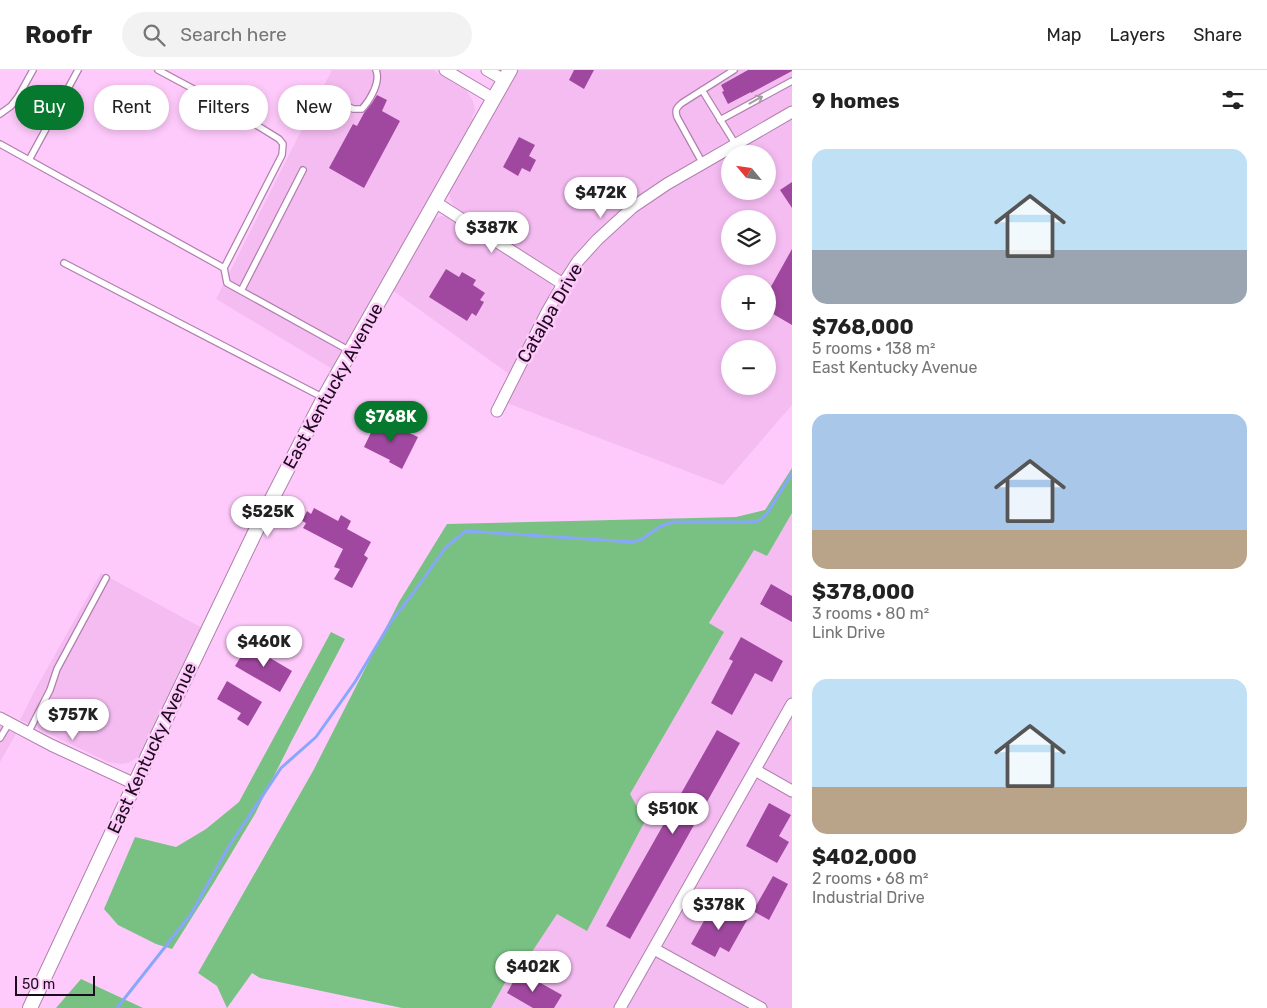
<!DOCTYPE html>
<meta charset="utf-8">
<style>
:root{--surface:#fff;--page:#f2f2f2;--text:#222;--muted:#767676;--line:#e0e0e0;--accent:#06792e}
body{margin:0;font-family:Rubik,sans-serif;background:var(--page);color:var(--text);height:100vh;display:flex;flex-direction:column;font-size:19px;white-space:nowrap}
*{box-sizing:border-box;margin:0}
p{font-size:16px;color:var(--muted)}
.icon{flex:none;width:28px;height:28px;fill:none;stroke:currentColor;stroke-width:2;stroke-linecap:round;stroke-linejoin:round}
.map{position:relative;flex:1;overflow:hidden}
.panel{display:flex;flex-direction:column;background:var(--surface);width:475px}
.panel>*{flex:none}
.hud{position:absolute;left:15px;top:15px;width:475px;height:45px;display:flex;gap:10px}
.needle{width:32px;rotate:299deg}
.buttons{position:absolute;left:721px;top:75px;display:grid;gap:10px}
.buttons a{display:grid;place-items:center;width:55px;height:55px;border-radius:50%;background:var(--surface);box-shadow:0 2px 8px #0003;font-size:25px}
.scale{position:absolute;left:15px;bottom:12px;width:80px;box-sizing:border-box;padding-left:5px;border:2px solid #1c0b1c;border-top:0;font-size:14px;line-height:18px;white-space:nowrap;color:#1c0b1c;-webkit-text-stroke:4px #fecafb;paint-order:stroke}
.price{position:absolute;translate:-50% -42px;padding:0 11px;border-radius:18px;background:#fff;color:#222;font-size:16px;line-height:32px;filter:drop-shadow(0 1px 2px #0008)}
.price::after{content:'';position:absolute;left:50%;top:30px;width:15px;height:11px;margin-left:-8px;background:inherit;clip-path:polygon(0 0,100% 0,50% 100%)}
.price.selected{background:var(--accent);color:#fff}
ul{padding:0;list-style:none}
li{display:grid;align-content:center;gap:10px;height:265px;padding:0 20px}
li span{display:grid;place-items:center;height:155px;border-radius:15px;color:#555}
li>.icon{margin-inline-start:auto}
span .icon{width:90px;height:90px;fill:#fffc;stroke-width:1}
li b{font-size:21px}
h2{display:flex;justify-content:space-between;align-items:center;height:60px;padding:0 20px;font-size:21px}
.pill{padding:0 18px;border-radius:22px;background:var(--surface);box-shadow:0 2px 8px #0003;font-size:18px;line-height:45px}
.pill.selected{background:var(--accent);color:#fff}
header{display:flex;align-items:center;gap:30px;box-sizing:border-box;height:70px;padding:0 25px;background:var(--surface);border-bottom:1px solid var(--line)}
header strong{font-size:24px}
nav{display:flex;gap:28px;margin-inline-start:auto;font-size:18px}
.search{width:350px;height:45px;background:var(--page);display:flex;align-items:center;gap:12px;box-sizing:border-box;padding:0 18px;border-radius:28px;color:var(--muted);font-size:19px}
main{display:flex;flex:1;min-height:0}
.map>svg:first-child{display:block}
.built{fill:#f5bcf2;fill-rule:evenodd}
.green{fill:#79c183}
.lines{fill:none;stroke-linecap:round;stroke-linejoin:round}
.stream{stroke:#88a7fb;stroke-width:3}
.building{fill:#a0489f}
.service-casing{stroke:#b080ae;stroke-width:8}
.minor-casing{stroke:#b080ae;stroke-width:13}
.tertiary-casing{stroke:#b080ae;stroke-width:16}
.service{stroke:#fff;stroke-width:5.5}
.minor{stroke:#fff;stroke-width:11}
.tertiary{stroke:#fff;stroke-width:14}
.oneway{stroke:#a49da4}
.labels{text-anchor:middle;stroke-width:5;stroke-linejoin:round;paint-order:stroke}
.street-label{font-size:18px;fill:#1c0b1c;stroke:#fecafb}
</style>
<header>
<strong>Roofr</strong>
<div class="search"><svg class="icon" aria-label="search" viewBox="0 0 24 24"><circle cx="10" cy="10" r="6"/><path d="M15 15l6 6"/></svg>Search here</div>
<nav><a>Map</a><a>Layers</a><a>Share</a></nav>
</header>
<main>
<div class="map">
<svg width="792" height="938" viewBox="0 0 792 938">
<rect width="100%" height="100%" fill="#fecafb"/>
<path class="built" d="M332 0H433L467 21 473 31 475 40 472 48 474 50 334 300 216 229Z
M518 0H792V335L723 415 507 333 558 233 571 212 454 136 451 131 449 123V119ZM730 84H768V121H730ZM730 149H768V186H730ZM730 214H768V251H730ZM730 279H768V316H730Z
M441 146 449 147 550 212 552 218 551 223 509 304 392 220 432 150Z
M792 443V938H491L521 884 528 888 557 844 587 860 629 724 723 562 709 554 754 479 767 486Z
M101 503 204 559 145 682 142 681 137 688 128 693 121 694 108 692 20 650 35 620Z
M0 656 16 664 0 692Z"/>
<path class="green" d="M792 398V443L767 486 754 480 709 553 724 562 630 724 645 751 587 861 557 844 528 888 521 884 491 938H402L260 908 252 903 227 938 217 916 198 903 313 701 399 532 447 454 736 447 765 440Z
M331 562 345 569 291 672 255 744 213 814 172 879 156 874 118 855 104 839 135 767 176 777 206 759 239 732Z
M81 909 143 938H56Z"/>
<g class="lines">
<path class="stream" d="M117 938 191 844 229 776 281 698 316 667 355 612 392 550 411 526 446 477 466 461 632 472 642 469 661 456 673 452H754L760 450 768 442 792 403"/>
</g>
<path class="building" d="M574 0H594L584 19 569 10Z
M748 0H792V1L751 23V22L728 34 722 22 724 21 721 15Z
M377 25 387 30 382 41 400 51 364 118 329 98 353 54 357 56 364 43 372 33Z
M519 67 535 75 529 86 536 90 530 102 522 98 518 106 503 97Z
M792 112V138L780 120Z
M792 179V255L768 241V222Z
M446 199 459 207 462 202 476 210 473 215 485 223 480 230 484 232 476 246 472 243 467 251 429 227Z
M378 348 418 367 402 399 389 392 390 390 364 377Z
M314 438 338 451 341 445 351 451 347 459 371 472 364 485 368 488 352 518 334 509 340 499 334 497 343 479 303 458 306 453 302 451 307 441 311 444Z
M771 514 792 526V552L760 534Z
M741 567 783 591 772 612 755 603 732 645 711 633 733 591 729 589Z
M248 575 292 601 280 622 235 596Z
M227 611 262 632 248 656 237 649 241 643 217 629Z
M717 660 740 673 630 869 606 856Z
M769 733 791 745 779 766 789 772 777 793 746 776Z
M773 806 788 814 769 850 753 841Z
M714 833 747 850 729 882 720 877 715 887 691 874Z
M519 901 562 925 554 938H533L507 923Z"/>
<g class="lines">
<g class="service-casing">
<path id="service" d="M158 0 229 38 279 69 283 74 282 85 224 198
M702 20 736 75
M338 31 353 39H362C370 30 381 12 376 0
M0 44 11 36 18 27 33 0
M720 50 792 11
M0 74 224 198 227 213 350 281
M29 90 78 0
M703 94 677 47C675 40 676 38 682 33L734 0
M64 193 324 328
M241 221 303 100
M28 663 50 620 57 599 106 508
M0 668 9 653"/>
</g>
<g class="minor-casing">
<path id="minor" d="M445 0 494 29
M487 0 504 10
M435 132 563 214
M497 341 547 242 563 214 578 191 597 170 633 137 667 114 792 42
M0 648 51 675 135 714
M755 700 792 721
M654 879 761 938
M620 938 792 634"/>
</g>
<g class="tertiary-casing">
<path id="tertiary" d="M30 938 155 671 260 452 324 328 510 0"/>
</g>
<use href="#service" class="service"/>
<use href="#minor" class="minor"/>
<use href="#tertiary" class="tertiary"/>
</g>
<defs><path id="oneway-shaft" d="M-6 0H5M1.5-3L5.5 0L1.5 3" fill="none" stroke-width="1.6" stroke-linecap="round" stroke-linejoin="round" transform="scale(1.25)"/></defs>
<use class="oneway" href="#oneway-shaft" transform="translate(756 30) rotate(-29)"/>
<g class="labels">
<g class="street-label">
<text transform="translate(550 243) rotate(-60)" y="6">Catalpa Drive</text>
<text transform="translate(333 316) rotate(-61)" y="6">East Kentucky Avenue</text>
<text transform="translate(152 678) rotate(-65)" y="6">East Kentucky Avenue</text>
</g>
</g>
</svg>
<div class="buttons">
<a><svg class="needle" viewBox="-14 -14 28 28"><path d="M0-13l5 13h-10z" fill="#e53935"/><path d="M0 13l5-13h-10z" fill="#767676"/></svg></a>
<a><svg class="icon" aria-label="layers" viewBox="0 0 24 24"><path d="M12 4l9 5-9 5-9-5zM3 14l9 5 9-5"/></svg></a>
<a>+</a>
<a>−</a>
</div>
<div class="scale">50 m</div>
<b class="price" style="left:601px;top:149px">$472K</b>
<b class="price" style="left:492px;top:184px">$387K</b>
<b class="price selected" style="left:391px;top:373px">$768K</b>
<b class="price" style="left:268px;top:468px">$525K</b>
<b class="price" style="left:264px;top:598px">$460K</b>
<b class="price" style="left:73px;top:671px">$757K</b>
<b class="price" style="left:673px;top:765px">$510K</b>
<b class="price" style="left:719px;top:861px">$378K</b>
<b class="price" style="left:533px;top:923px">$402K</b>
<div class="hud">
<a class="pill selected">Buy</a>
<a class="pill">Rent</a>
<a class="pill">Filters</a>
<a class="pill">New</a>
</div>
</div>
<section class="panel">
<h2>9 homes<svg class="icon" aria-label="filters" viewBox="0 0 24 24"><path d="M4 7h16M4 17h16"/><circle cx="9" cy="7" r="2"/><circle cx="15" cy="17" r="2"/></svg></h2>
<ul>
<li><span style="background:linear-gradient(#bfe0f5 65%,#9aa5b1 0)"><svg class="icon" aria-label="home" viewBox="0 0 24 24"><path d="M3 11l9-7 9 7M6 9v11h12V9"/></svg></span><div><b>$768,000</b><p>5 rooms · 138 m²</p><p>East Kentucky Avenue</p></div></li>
<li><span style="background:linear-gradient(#a9c7e8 75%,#b9a48a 0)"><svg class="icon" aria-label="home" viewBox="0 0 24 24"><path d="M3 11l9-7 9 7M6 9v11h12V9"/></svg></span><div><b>$378,000</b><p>3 rooms · 80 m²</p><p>Link Drive</p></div></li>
<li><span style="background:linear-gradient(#bfe0f5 70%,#b9a48a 0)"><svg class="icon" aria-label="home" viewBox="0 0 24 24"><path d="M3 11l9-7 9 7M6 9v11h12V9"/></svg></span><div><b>$402,000</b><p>2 rooms · 68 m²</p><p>Industrial Drive</p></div></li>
</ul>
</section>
</main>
